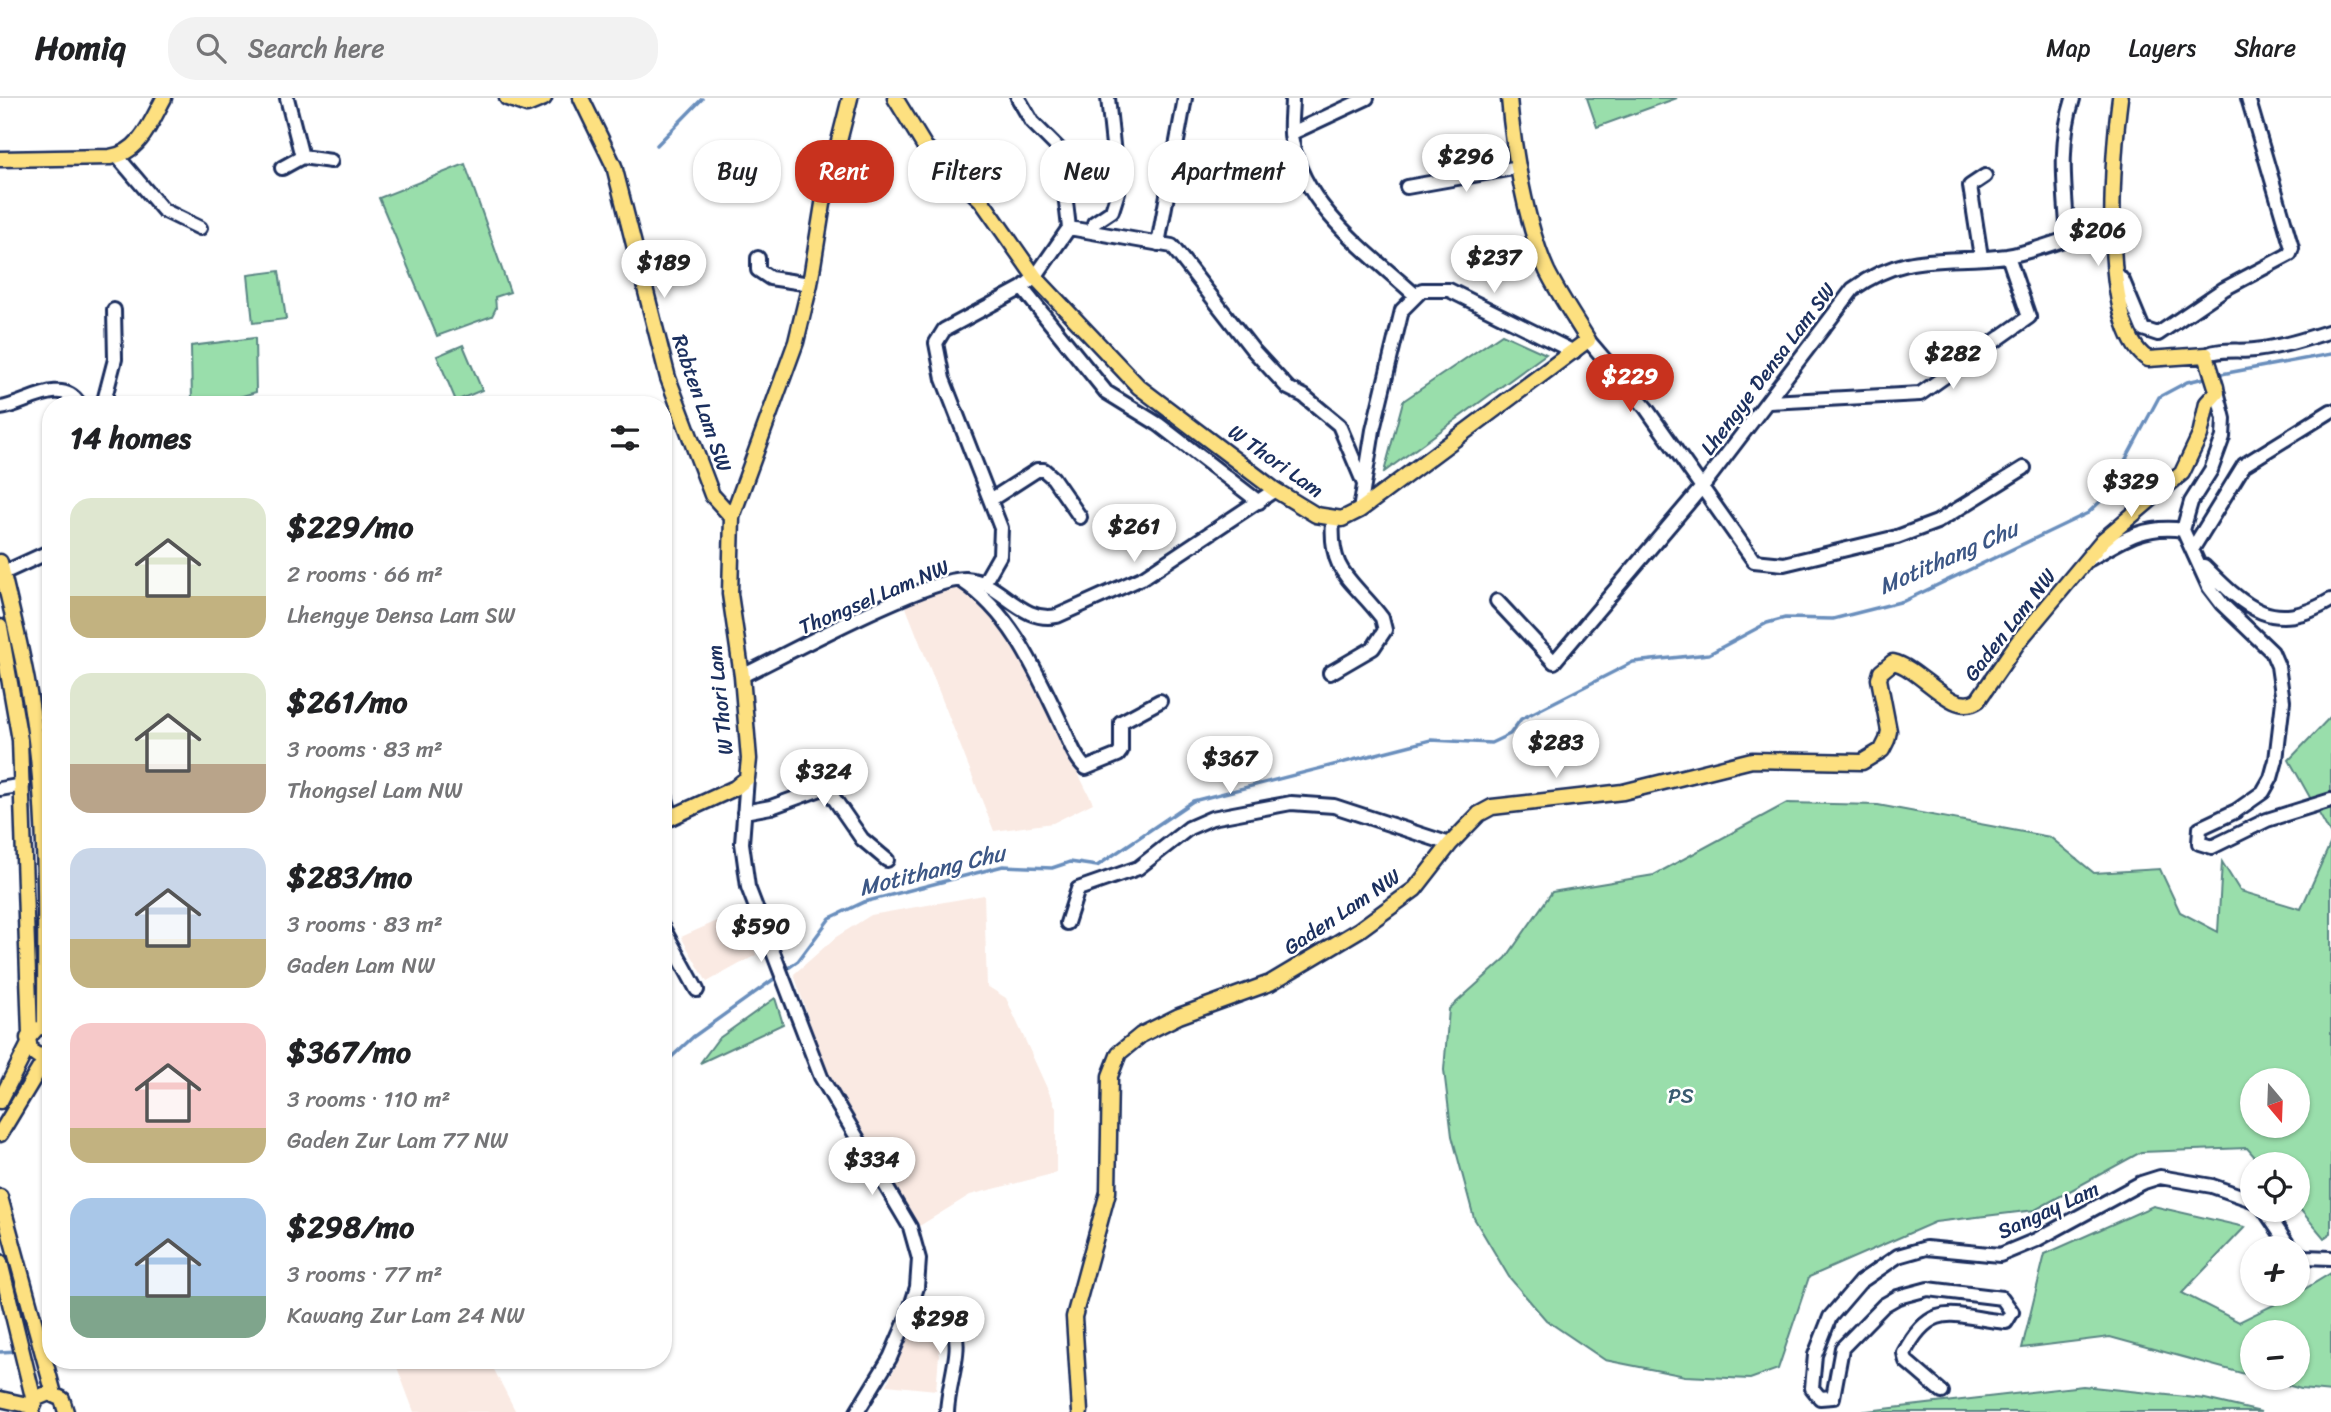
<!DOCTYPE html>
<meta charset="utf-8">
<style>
:root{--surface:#fff;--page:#f2f2f2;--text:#202124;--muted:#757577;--line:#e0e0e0;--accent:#c8321e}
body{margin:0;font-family:Sriracha,sans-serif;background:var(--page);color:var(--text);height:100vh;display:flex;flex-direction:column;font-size:26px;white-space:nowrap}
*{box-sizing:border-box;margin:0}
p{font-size:23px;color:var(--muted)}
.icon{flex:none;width:38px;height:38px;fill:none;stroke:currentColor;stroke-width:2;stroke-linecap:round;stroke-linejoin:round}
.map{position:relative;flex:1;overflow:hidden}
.side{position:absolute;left:42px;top:298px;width:630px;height:973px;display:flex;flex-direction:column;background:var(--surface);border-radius:28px;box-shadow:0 2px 5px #0004}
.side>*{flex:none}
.top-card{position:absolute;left:693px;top:42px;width:665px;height:63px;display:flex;gap:14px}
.needle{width:46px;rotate:161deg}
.controls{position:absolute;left:2240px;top:970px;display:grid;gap:14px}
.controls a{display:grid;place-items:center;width:70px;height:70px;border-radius:50%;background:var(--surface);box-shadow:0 2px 5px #0004;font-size:35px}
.price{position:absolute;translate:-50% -60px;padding:0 16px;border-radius:24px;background:#fff;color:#222;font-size:23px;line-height:46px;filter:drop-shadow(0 2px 4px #0008)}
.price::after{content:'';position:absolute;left:50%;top:42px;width:21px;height:16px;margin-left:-10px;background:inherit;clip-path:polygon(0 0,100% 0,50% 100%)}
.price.on{background:var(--accent);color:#fff}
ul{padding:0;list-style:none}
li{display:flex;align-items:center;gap:21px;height:175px;padding:0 28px}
li span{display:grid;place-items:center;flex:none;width:196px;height:140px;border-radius:21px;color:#555}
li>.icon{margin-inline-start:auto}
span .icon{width:84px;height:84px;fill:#fffc;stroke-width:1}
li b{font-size:30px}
h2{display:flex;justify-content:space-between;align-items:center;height:84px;padding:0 28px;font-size:30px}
.tag{padding:0 24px;border-radius:28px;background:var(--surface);box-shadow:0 2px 5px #0004;font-size:24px;line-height:63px}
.tag.on{background:var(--accent);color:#fff}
header{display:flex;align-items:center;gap:42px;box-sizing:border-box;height:98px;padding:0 35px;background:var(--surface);border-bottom:2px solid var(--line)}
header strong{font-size:33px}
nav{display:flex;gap:38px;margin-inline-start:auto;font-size:24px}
.search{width:490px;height:63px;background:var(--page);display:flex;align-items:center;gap:18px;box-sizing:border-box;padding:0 24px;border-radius:28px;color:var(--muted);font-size:26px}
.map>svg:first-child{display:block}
.built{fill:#faeae3}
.green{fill:#99deab;stroke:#5a8684;stroke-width:2;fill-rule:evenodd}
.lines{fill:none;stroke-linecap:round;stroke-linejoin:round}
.stream{stroke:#6b8fbd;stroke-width:3.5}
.minor-casing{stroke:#1b2f5e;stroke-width:18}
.major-casing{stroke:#1b2f5e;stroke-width:19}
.minor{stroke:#fff;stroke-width:12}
.major{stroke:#fde080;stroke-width:14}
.labels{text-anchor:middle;stroke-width:5;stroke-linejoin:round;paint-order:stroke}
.street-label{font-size:21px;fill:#1b2f5e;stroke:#fff}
.park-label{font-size:21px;fill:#3a5b71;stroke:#fff}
.water-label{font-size:23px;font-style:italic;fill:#3c5786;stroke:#fff}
</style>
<header>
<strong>Homiq</strong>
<div class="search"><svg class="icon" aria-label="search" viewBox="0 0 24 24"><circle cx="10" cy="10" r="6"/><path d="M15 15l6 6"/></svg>Search here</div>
<nav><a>Map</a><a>Layers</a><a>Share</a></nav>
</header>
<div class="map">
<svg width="2331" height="1314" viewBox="0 0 2331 1314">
<rect width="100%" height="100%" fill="#fff"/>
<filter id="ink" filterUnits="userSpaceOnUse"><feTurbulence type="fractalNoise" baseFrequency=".0143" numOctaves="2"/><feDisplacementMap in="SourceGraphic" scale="14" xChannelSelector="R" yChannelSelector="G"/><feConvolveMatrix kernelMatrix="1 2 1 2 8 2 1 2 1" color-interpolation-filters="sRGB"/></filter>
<g filter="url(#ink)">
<path class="built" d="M950 489 962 492 988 510 1008 536 1093 705 1053 725 994 733 905 507Z
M984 797 987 888 1006 900 1056 1010V1075L970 1097 916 1130 830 987 794 876 836 839 871 817Z
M740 813 756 857 707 884 681 839Z
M915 1223 927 1230 940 1246 936 1292 887 1287Z
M399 1262H489L516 1314H414L397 1269Z"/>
<path class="green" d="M1587 0H1677L1597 29Z
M465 66 510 194 495 199 496 210 492 218 437 238 379 100Z
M279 173 286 221 253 225 248 177Z
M1502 236 1546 256 1384 374 1403 303Z
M255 240 256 294 215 306H192L191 248Z
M463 247 482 292 456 303 437 258Z
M2331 618V737L2289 662Z
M1787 705 1878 707 2050 739 2094 775 2160 771 2180 814 2218 834 2222 764 2240 793 2301 811 2331 744V1135L2324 1140 2298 1109V1066H2261L2247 1050 2141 1054 2035 1112 1935 1124 1809 1179 1778 1271 1750 1281 1685 1278 1605 1262 1546 1222 1509 1179 1474 1120 1452 1038 1444 972 1449 911 1506 860 1552 794 1654 777ZM2252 982H2298V1027H2252Z
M775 900 783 926 700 965 718 941Z
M2153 1108 2245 1129 2182 1195 2239 1224 2298 1195 2331 1175V1294L2301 1291 2258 1279H2298V1234H2252V1278L2110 1239 2022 1250 2045 1156Z
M2083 1288 2205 1301 2261 1314H1858Z"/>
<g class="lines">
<path class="stream" d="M657 47 702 1
M2216 277 2331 256
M784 873 798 863 830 820 864 804 1003 768 1052 770 1070 764 1097 768 1193 703 1431 642 1491 645 1510 636 1521 621 1633 564 1709 556 1767 525 1785 520 1833 521 1904 503 2088 415 2106 398 2159 299 2187 284 2209 279
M663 967 693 939 778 878
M0 1254 18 1253"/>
<g class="minor-casing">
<path id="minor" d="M287 0 302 59 331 63
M1018 0 1032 24 1060 52 1069 130
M1292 0C1292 14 1289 30 1292 43 1303 109 1369 155 1415 197
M1292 35 1367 0
M117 58 163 112 200 130
M282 70 302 59
M1407 89 1519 69
M1092 134 1094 125 1112 113 1118 94 1108 0
M2068 140C2065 93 2058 47 2073 1
M1158 146 1185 0
M1981 159 1970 88 1985 78
M758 160V172L770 180 810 186
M2116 175 2123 183 2143 231 2158 236 2224 191 2290 156 2292 150 2248 0
M1022 190 1106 294 1158 326 1259 404
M1588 242 1646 310 1754 463 1784 466 1897 439 1937 424 2024 370
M2206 257C2221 250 2238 254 2255 252 2281 249 2306 241 2331 233
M1769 304 1920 296 2029 219 2008 158
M99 306 104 303 115 261 114 212
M0 310C23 308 62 277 79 306
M992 401 1037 372H1044L1053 380 1080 419
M1360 412 1373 332 1402 212 1422 192H1449L1574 254
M2183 432 2209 489 2222 506 2272 554 2278 568 2283 603 2276 662 2271 680 2263 694 2236 713 2200 730 2199 745 2212 749 2267 722 2331 702
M2183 432 2191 404 2211 372 2223 339 2224 321 2216 289
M2193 450 2244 367 2331 313
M2090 461C2122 442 2145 426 2183 432
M2204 468C2246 510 2273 537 2331 502
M3 475 51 453
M962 483C1011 515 1035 571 1060 623 1067 637 1074 660 1086 670L1118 657 1121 653V624L1160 603
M984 485 1000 457 1001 430 943 281 936 245 944 232 1022 190 1035 179 1069 130 1172 148 1253 252 1288 290 1304 298 1339 327 1364 386
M1497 503 1554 564 1702 389 1853 191C1907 152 1947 166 2007 158 2037 153 2069 139 2099 130H2112
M1330 575 1373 550 1385 532 1382 520C1353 481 1329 477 1333 422
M742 578C783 558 929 479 966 481 1001 483 1020 526 1057 518L1144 479 1275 392
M747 680 742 745 748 789 821 979 910 1129 919 1161 917 1189 908 1218 890 1260 857 1314
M663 689 671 720
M0 691 23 687
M744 714 771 709 826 689 862 741 887 762
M1067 825 1078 791 1138 770 1189 730 1212 720 1291 705 1334 708 1450 746
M663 830 697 892
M2264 1111 2290 1150
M2298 1156 2305 1159 2331 1160
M913 1204C982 1217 949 1268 947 1314
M1942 1294 1906 1263 1904 1255C1933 1199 1956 1220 2006 1224L2012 1214 2002 1200 1928 1191 1898 1199 1884 1207 1842 1250 1833 1299 1820 1300 1812 1290 1815 1257 1830 1219 1860 1184 1898 1158 1926 1150 2000 1157 2036 1142 2141 1085 2160 1079 2212 1088 2252 1102"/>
</g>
<g class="major-casing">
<path id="major" d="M507 0 527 7 544 0
M581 0 614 68 668 280 712 397 732 419
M895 0 925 49 981 102 1035 179 1139 289 1275 392 1316 417 1342 421 1360 412 1588 242C1574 219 1559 197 1547 173 1526 127 1513 50 1509 0
M2120 0C2113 53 2098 230 2148 261L2206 257 2216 289
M0 61 110 59C140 55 151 24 164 0
M0 464C14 522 29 581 36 642 48 737 45 834 45 930
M0 529 20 642 30 936
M663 723 735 690 747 680 749 661 742 578 730 496 732 419 796 244 810 186 823 106 850 0
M36 931 28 940 30 952 38 958 51 956
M0 1003 28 948
M0 1036 47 958
M0 1099 54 1296
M0 1164 34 1303
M0 1301 32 1308
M31 1314 37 1300 49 1295 62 1301 66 1314
M1080 1314 1074 1219 1108 1094 1110 978 1119 955 1141 937 1179 918 1270 885 1359 832 1415 791 1450 746 1479 716 1492 709 1623 694 1752 662 1862 664 1882 652 1887 642 1889 633 1879 581 1881 574 1893 564C1921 570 1953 620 1978 602L2018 544 2103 442 2182 375 2200 337 2207 305 2217 294"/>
</g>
<use href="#minor" class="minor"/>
<use href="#major" class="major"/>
</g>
</g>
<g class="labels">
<g class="street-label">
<text transform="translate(1768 271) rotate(-53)" y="7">Lhengye Densa Lam SW</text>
<text transform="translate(702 305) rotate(71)" y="7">Rabten Lam SW</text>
<text transform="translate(1276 363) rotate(35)" y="7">W Thori Lam</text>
<text transform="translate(874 499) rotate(-23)" y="7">Thongsel Lam NW</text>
<text transform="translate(2010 527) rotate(-52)" y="7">Gaden Lam NW</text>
<text transform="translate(720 602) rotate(-96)" y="7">W Thori Lam</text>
<text transform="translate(1342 814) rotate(-34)" y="7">Gaden Lam NW</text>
<text transform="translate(2048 1112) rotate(-25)" y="7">Sangay Lam</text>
</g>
<g class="park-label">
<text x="1681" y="1005">PS</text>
</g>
<g class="water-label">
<text transform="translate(1948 459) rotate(-24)" y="8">Motithang Chu</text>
<text transform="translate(932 772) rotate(-14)" y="8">Motithang Chu</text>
</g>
</g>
</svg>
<div class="controls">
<a><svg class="needle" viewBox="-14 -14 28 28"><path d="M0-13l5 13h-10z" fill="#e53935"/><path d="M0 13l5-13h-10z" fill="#757577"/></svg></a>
<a><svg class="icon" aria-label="locate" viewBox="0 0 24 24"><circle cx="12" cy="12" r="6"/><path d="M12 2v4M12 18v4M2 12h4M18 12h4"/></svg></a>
<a>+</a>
<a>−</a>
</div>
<b class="price" style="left:1466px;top:96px">$296</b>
<b class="price" style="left:2098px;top:170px">$206</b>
<b class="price" style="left:1494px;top:197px">$237</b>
<b class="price" style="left:664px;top:202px">$189</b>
<b class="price" style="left:1953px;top:293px">$282</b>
<b class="price on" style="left:1630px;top:316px">$229</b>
<b class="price" style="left:2131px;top:421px">$329</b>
<b class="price" style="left:1134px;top:466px">$261</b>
<b class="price" style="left:1556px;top:682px">$283</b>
<b class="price" style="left:1230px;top:698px">$367</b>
<b class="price" style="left:824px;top:711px">$324</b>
<b class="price" style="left:761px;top:866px">$590</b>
<b class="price" style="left:872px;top:1099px">$334</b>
<b class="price" style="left:940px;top:1258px">$298</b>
<div class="top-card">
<a class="tag">Buy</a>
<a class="tag on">Rent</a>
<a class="tag">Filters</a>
<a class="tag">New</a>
<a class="tag">Apartment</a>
</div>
<section class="side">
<h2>14 homes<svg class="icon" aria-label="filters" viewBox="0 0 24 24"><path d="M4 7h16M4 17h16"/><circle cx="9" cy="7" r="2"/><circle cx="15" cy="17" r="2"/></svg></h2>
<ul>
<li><span style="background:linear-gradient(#dfe7d0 70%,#c2b280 0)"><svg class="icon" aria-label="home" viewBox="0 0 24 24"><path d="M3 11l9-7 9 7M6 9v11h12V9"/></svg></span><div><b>$229/mo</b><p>2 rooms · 66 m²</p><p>Lhengye Densa Lam SW</p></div></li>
<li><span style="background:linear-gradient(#dfe7d0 65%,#b9a48a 0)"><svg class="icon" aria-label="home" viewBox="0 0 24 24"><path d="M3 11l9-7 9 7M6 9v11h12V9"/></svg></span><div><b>$261/mo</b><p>3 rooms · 83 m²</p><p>Thongsel Lam NW</p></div></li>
<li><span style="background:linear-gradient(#c9d6e8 65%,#c2b280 0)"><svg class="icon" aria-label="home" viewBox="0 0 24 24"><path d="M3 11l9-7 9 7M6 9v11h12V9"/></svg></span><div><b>$283/mo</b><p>3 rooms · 83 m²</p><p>Gaden Lam NW</p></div></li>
<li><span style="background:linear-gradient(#f6c9c9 75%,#c2b280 0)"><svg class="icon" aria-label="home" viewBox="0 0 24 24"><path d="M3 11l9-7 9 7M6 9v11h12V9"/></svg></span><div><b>$367/mo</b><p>3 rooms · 110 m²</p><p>Gaden Zur Lam 77 NW</p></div></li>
<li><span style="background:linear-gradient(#a9c7e8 70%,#7fa58c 0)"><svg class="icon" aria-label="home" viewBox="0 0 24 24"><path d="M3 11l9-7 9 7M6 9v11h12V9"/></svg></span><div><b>$298/mo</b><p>3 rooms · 77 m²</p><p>Kawang Zur Lam 24 NW</p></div></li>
</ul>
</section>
</div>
